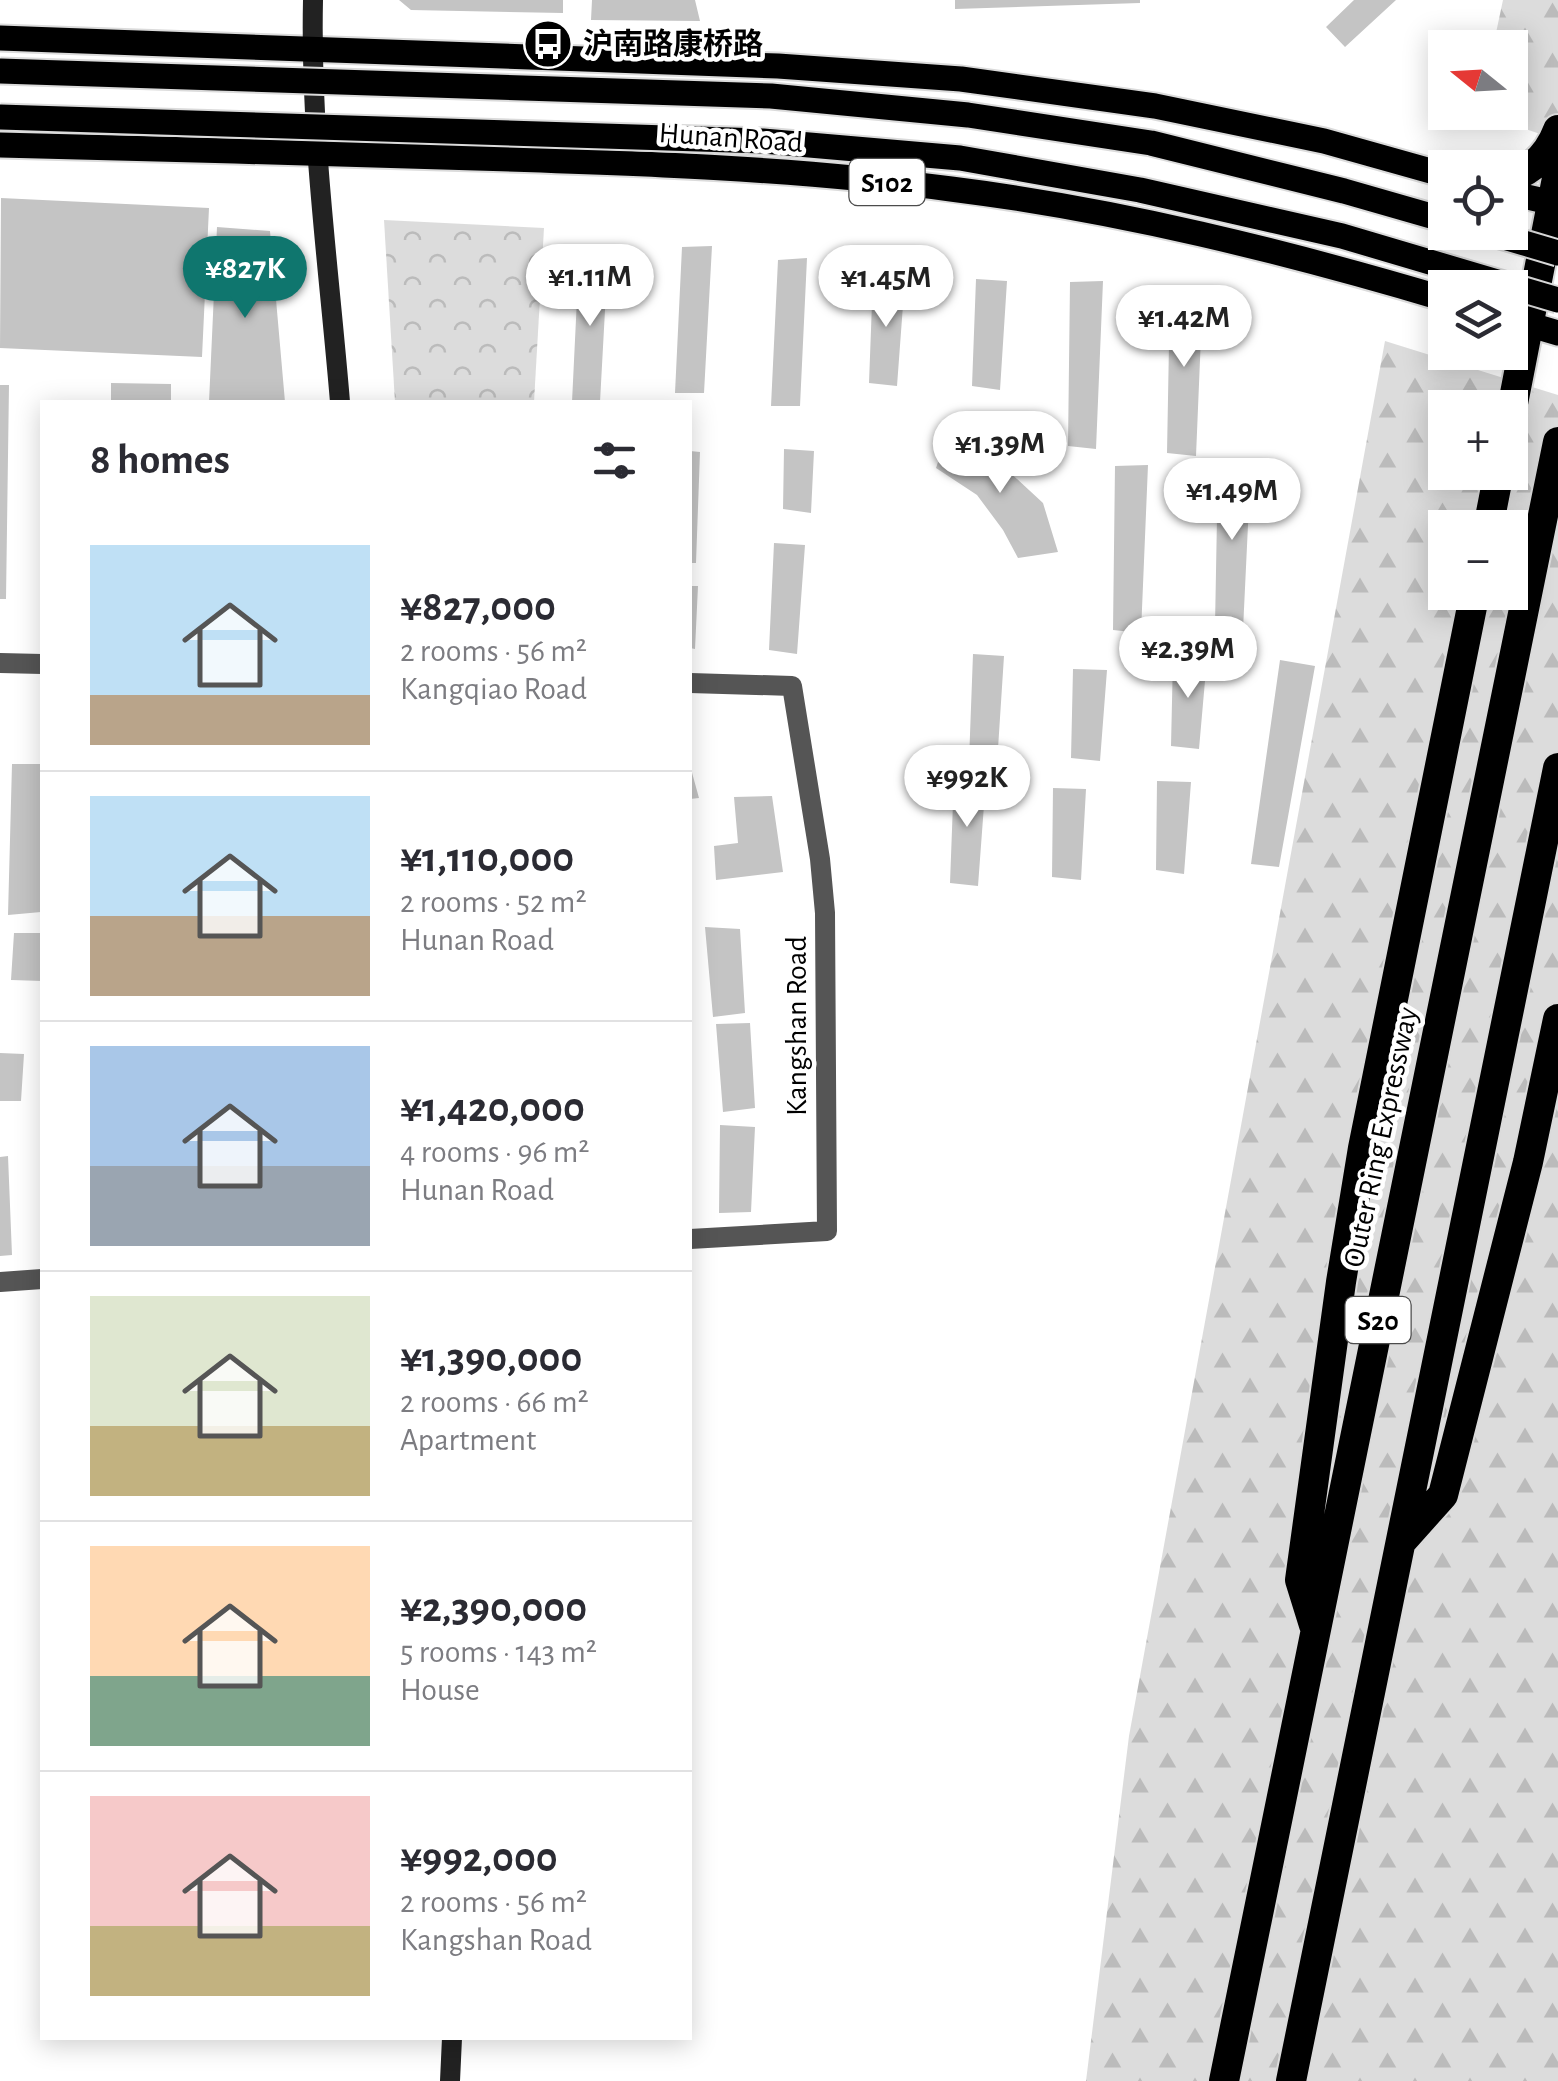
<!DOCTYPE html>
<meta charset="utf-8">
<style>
:root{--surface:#fff;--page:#f2f2f3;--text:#2b2b33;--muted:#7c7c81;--line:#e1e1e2;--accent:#0f766e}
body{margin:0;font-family:"Alegreya Sans","Noto Sans SC",sans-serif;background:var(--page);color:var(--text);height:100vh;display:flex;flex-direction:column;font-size:38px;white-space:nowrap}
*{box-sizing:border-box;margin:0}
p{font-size:32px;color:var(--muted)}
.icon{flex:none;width:55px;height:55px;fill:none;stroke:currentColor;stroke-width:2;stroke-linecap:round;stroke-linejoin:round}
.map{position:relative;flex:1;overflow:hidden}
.panel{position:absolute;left:40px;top:400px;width:652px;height:1640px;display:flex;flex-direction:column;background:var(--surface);border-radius:0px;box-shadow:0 5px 25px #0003}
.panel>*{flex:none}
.needle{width:65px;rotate:288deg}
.tools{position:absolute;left:1428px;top:30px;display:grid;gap:20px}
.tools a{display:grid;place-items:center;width:100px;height:100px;border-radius:0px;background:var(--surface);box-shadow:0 5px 25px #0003;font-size:50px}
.price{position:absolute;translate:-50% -85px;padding:0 22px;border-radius:35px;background:#fff;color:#222;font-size:32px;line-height:65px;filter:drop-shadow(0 2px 5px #0008)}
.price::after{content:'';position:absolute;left:50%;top:60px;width:30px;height:22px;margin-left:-15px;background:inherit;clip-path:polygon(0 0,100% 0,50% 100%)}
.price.active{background:var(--accent);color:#fff}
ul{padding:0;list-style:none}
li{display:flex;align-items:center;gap:30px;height:250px;padding:0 50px}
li+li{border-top:2px solid var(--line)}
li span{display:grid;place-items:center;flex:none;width:280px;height:200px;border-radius:0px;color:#555}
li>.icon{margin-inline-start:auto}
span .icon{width:120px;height:120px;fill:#fffc;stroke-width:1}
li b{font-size:42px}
h2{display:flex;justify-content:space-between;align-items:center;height:120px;padding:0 50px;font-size:42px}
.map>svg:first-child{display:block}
.forest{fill:url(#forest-firs);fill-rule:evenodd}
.park{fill:url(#park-crowns)}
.building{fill:#c4c4c4}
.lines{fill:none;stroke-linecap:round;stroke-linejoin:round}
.primary-casing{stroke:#dbdbdb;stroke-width:29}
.highway-casing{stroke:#dbdbdb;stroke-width:34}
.street{stroke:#555;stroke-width:20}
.secondary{stroke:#222;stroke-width:20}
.primary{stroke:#000;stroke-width:25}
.highway{stroke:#000;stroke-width:30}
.primary-bridge-casing{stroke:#dbdbdb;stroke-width:29;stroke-linecap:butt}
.primary-bridge{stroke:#000;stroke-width:25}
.labels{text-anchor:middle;stroke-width:9;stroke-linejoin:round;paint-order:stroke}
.shield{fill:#fff;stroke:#4c4c4c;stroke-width:2.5}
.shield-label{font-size:28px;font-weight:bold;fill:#000}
.poi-label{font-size:30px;font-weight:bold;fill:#000;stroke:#fff;text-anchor:start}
.street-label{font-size:30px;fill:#000;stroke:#fff}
</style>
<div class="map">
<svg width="1558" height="2081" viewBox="0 0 1558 2081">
<defs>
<pattern id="forest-firs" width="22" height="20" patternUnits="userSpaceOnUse" patternTransform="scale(2.5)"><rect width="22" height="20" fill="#dcdcdc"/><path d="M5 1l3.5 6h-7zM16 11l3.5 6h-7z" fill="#bbb"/></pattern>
<pattern id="park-crowns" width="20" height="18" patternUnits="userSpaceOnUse" patternTransform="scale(2.5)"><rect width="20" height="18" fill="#dcdcdc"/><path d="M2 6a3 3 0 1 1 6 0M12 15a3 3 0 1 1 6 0" fill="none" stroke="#bbb"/></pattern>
</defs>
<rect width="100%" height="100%" fill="#fff"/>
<path class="forest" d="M1503 0H1558V140L1478 113 1510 112V48L1493 47Z
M1385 341 1558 395V2081H1086L1129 1736ZM1445 408H1510V472H1445ZM1445 528H1510V592H1445Z"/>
<path class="park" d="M384 220 544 228 534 402H395Z"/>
<path class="building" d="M399 0H563V13L411 10Z
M592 0H695L700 21 591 20Z
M955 0H1140V3L955 9Z
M1354 0H1396L1345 47 1326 27Z
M1 198 209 208 202 357 0 348Z
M217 227 270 231 285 402H209Z
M712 246 704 393H675L682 247Z
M608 255 600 402H572L579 257Z
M807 258 800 406H771L778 260Z
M873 276 905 278 897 386 869 383Z
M976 279 1007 281 1000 390 972 386Z
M1103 281 1096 449 1068 446 1070 282Z
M1203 288 1196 456 1167 453 1170 289Z
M111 383 171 384V402H111Z
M0 385H9L6 599H0Z
M948 432 979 444 1043 503 1058 552 1018 558 1003 530 977 495 936 468Z
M784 449 814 451 811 513 783 509Z
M690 451 700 452 696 563H690Z
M1251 462 1243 630 1215 626 1218 463Z
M1148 465 1141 633 1113 630 1115 466Z
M774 543 805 545 797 654 769 650Z
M690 586H698L695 649 690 648Z
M973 654 1004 656 997 764 969 761Z
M1173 657 1207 658 1199 749 1171 746Z
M1280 660 1315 666 1279 867 1251 864Z
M1073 669 1107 670 1100 761 1071 758Z
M12 764H42L41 912 8 915Z
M690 769H691L699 798 690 799Z
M954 776 986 778 978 886 950 883Z
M1157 781 1191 782 1184 874 1156 870Z
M1053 788 1086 789 1081 880 1052 877Z
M772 796 783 872 716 880 714 846 738 843 734 797Z
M705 927 740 929 745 1013 713 1017Z
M14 933H42V981L11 980Z
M750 1023 755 1108 723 1112 716 1024Z
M0 1053 24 1054 21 1101H0Z
M720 1125 755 1127 751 1212 719 1213Z
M8 1156 12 1255 0 1256V1157Z"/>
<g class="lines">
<g class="primary-casing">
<path id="primary" d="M0 38 778 66 961 79 1155 106 1324 141 1445 175
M0 145C159 149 317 153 476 158 635 163 794 168 951 189 1119 210 1283 251 1445 299
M1510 193 1558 204
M1510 319 1558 333"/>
</g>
<g class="highway-casing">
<path id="highway" d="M1510 178C1533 170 1549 154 1558 130
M1510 419 1558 173
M1488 528 1499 472
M1401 1542 1443 1495 1528 1162 1558 1019
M1314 1625 1300 1580 1341 1282 1363 1148 1475 592
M1224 2081 1558 442
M1291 2081 1558 768"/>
</g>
<path class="street" d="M0 663 42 664
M690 683 792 686 820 859 825 913 827 1231 690 1239
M0 1282 42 1279"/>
<path class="secondary" d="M313 0C310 135 329 268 340 402
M450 2081 452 2038"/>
<use href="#primary" class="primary"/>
<use href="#highway" class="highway"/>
<g class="primary-bridge-casing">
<path id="primary-bridge" d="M0 71 771 96 968 115 1151 143 1344 191 1445 220
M0 117 763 141 960 158 1140 190 1342 236 1558 300
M1487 232 1558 253"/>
</g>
<use href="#primary-bridge" class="primary-bridge"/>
</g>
<defs>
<g id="bus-disc" transform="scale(2.5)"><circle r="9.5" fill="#000" stroke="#fff"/><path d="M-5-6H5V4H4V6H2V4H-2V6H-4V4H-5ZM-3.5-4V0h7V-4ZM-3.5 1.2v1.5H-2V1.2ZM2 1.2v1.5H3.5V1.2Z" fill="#fff"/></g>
</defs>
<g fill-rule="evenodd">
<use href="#bus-disc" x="548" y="44"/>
</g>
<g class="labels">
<g class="shield">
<rect x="849.5" y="159" width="75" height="46" rx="8"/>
<rect x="1345.5" y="1297" width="65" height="46" rx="8"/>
</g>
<g class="shield-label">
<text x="887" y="192">S102</text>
<text x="1378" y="1330">S20</text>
</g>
<g class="poi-label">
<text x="583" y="54">沪南路康桥路</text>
</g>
<g class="street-label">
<text transform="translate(731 137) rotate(4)" y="10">Hunan Road</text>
<text transform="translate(796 1026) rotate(-90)" y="10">Kangshan Road</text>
<text transform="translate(1380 1137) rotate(-78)" y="10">Outer Ring Expressway</text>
</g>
</g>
</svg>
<div class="tools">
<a><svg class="needle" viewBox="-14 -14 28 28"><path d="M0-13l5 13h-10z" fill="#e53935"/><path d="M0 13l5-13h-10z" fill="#7c7c81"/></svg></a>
<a><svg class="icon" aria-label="locate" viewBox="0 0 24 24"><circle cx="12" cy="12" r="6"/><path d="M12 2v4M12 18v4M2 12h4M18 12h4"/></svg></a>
<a><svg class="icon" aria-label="layers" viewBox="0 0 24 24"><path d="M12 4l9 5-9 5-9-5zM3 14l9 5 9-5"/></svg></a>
<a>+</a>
<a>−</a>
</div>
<b class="price active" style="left:245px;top:321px">¥827K</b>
<b class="price" style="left:590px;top:329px">¥1.11M</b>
<b class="price" style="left:886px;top:330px">¥1.45M</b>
<b class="price" style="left:1184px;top:370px">¥1.42M</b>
<b class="price" style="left:1000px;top:496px">¥1.39M</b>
<b class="price" style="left:1232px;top:543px">¥1.49M</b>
<b class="price" style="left:1188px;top:701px">¥2.39M</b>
<b class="price" style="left:967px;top:830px">¥992K</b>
<section class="panel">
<h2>8 homes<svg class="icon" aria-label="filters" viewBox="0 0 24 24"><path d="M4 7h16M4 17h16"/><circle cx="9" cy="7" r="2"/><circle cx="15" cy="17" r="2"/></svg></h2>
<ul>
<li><span style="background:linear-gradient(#bfe0f5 75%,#b9a48a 0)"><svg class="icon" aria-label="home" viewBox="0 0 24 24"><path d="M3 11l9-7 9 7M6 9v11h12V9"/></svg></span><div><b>¥827,000</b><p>2 rooms · 56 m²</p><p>Kangqiao Road</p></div></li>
<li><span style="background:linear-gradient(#bfe0f5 60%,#b9a48a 0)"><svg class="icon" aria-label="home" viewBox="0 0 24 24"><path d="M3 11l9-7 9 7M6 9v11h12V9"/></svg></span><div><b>¥1,110,000</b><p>2 rooms · 52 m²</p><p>Hunan Road</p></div></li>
<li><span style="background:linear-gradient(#a9c7e8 60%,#9aa5b1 0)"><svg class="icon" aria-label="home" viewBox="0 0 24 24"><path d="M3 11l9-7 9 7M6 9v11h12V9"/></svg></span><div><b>¥1,420,000</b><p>4 rooms · 96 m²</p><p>Hunan Road</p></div></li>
<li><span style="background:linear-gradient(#dfe7d0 65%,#c2b280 0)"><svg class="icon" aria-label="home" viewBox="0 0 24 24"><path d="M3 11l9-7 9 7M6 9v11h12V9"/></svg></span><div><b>¥1,390,000</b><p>2 rooms · 66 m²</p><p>Apartment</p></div></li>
<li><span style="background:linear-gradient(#ffd9b3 65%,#7fa58c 0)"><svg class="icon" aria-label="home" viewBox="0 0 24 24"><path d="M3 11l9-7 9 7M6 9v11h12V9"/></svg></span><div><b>¥2,390,000</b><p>5 rooms · 143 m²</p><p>House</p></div></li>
<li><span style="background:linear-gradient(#f6c9c9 65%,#c2b280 0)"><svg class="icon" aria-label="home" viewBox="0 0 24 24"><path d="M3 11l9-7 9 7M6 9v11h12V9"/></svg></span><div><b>¥992,000</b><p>2 rooms · 56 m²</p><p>Kangshan Road</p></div></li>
</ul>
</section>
</div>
